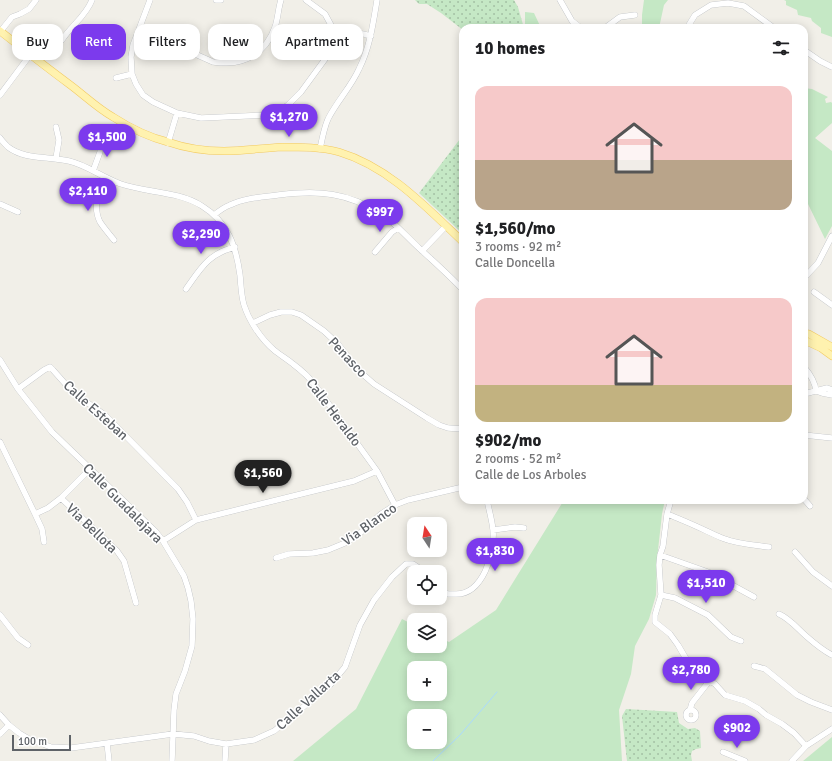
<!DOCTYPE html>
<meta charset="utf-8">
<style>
:root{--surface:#fff;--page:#f2f2f2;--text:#202124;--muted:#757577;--accent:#7c3aed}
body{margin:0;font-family:Signika,sans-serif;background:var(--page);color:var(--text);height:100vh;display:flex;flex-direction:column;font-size:15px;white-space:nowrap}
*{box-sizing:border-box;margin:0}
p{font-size:13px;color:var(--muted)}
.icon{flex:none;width:22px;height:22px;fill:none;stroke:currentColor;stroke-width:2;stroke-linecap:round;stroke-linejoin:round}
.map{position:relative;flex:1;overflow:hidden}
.side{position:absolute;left:459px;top:24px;width:349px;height:480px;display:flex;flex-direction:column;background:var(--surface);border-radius:12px;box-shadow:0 2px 10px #0003}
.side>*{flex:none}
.banner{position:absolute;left:12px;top:24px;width:380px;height:36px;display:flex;gap:8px}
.needle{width:26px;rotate:348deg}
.controls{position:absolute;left:407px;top:517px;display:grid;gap:8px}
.controls a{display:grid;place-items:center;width:40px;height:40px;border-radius:8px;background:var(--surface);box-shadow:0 2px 10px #0003;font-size:20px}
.scale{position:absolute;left:12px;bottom:10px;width:59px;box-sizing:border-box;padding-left:4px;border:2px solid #5f6368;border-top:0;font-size:11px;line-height:14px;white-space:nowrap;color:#5f6368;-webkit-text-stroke:3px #fff;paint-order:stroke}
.price{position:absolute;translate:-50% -34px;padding:0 9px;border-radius:14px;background:var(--accent);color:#fff;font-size:13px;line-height:26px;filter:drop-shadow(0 1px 2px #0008)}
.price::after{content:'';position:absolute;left:50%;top:24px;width:12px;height:9px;margin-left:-6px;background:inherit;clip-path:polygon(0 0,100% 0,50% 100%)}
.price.selected{background:#222;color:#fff}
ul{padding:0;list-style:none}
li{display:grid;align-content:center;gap:8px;height:212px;padding:0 16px}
li span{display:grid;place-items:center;height:124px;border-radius:12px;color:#555}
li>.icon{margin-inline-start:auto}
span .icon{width:72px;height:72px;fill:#fffc;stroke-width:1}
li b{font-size:17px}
h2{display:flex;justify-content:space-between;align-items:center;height:48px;padding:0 16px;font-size:17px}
.chip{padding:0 14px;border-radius:12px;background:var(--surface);box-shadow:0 2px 10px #0003;font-size:14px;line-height:36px}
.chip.selected{background:var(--accent);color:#fff}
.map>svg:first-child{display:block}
.grass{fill:#c5e8c5;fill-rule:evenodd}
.park{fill:url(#park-dots)}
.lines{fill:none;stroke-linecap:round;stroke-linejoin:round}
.stream{stroke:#aadaff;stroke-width:1}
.minor-casing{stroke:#b5b8bc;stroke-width:6}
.major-casing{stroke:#f2c960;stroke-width:8}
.minor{stroke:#fff;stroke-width:5.5}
.major{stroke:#fff2af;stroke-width:7}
.labels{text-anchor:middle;stroke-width:3;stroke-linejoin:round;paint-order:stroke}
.street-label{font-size:14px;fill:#5f6368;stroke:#fff}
</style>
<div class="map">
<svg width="832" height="761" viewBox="0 0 832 761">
<defs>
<pattern id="park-dots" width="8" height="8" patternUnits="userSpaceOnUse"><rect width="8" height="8" fill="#c5e8c5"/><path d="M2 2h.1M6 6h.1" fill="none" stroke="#a3c0a4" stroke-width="1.8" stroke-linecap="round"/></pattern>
</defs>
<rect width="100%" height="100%" fill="#f1efe8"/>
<path class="grass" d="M644 0H668L664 5 659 28H643L642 27V15Z
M784 0H832V37L821 33V28L812 21 811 18 798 15 797 10 786 5V1Z
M525 12 534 13 541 28H525Z
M804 88 812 89 828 97 825 99 826 103 831 102 832 103V123L815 138 832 151V226L825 239 808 204H804Z
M564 500H665L662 514 657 559 656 595 649 619 635 646 631 674 619 710 622 761H293L356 709 402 619 414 625V646H440V638L449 642 496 610ZM414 668H440V694H414ZM414 716H440V742H414Z
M832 737V761H803Z"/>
<path class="park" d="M415 0H514L518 7 524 28H463V30L441 13 427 4H419Z
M463 135V234L419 193Z
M626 709 677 712 679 723 688 729 695 728 700 731 701 748 696 749 692 751 691 755 692 761H627L622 716Z"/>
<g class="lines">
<path class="stream" d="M433 761 460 735 497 692"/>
<g class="minor-casing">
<path id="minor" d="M150 0 133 45 131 57 132 74 136 84 143 95 153 102 177 113 201 118 264 115 278 111 288 105 301 92 331 51 333 41 331 25 325 14 306 0
M216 0H221
M560 0 572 21 581 28
M605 28 620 17 635 15
M687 28 695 15 711 5 728 3 744 6 774 28
M139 29 213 62C222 63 232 64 241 61 257 56 269 44 275 27 278 19 278 9 281 0
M0 32 12 17 20 14 29 9 36 0
M332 32C346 31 358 32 371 36
M62 40C71 26 86 16 92 0
M804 50 820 61 832 67
M116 78 132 74
M0 95 30 55
M0 138C2 141 5 144 8 147 25 160 48 156 69 161 87 165 103 178 121 184 148 193 178 191 202 206 228 222 236 246 240 275 241 285 241 295 244 305 249 321 261 339 274 350 280 355 287 359 293 364 301 370 309 377 315 385L377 471 395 505
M168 143 177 113
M320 149C322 139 324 128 328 119 337 101 351 87 359 69 370 47 373 24 377 0
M56 158 59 140 56 127
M93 171 100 152 101 140
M105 178C98 191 93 208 100 222 104 228 109 234 114 240
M0 204 18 212
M214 215C219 211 224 207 230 205 244 198 262 197 278 195 318 190 348 192 383 215 396 224 407 237 419 248 434 262 449 275 463 290
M422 251 446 226
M375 252 392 232 398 228
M804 278 818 263 832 236
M186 289C201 268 208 254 235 247
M814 292 832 305
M253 323 270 315 281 312H292L301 315 324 331 338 344 358 370 374 384 427 418 439 425 448 428 463 429
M0 360 18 389 52 432 156 532 163 541 184 576 188 588 191 601 193 619 192 646 185 671 176 694 174 710 172 761
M804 367C810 374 815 381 816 391
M18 389 44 370 50 367 53 370 69 388 75 394 105 415 178 489 187 502 196 520
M816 391 822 393 832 395
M804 394 827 388 832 390
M804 435 832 438
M0 442 35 514 42 529 44 542
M61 498 117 551 124 561 136 603
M804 499 810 506
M671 500 667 514 663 546 660 555 659 565 661 595 655 615V622L670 634 678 645 695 674 702 676 715 684 725 695 745 701 759 709 766 715 782 724 794 733 806 746
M35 514 48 508 61 498 90 469
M667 514C686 521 704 530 722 538 737 544 753 545 769 547
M493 530 515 527 524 528
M163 541 196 520 354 481 377 471
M795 552 813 572 832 586
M660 555 708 572 754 597
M276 558 289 554 313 553 328 550 345 543 358 535 381 514 395 505 408 500 463 487
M440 589C442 590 445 593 448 594 450 594 452 594 454 594 483 596 495 553 493 530 492 520 489 510 487 500
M661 595 675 598 708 615 731 637 741 641
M779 614C790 619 797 628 806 636 814 643 822 650 832 655
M0 615 18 638 28 645
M754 666 765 669 786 686 797 695 811 702 832 710
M690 710 692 703 710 680
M686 715a5 5 0 1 1 10 0a5 5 0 1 1-10 0Z
M0 715 9 725 19 733 29 739 51 747 71 748 173 734 194 736 209 741 226 744 254 740 274 731 330 685 345 667 360 625 374 600 392 577 406 564H413L419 568 423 572
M0 734 9 725
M107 743 109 761
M723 752 745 761
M225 761 226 744
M792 761 806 746 832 729"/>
</g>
<g class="major-casing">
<path id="major" d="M0 31C23 49 46 67 69 84 84 95 97 108 113 117 130 128 148 137 168 142 185 148 207 151 224 151 244 151 263 148 282 147 301 147 321 147 339 152 389 167 426 207 463 242
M804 333 809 334 832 347
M804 340 821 348 832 356"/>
</g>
<use href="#minor" class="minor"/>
<use href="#major" class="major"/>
</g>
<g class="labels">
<g class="street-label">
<text transform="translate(348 357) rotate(47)" y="5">Penasco</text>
<text transform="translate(96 410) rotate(42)" y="5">Calle Esteban</text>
<text transform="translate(334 412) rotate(53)" y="5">Calle Heraldo</text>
<text transform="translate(123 503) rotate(45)" y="5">Calle Guadalajara</text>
<text transform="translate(369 524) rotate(-35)" y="5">Via Blanco</text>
<text transform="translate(92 528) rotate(44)" y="5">Via Bellota</text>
<text transform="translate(308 700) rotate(-42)" y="5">Calle Vallarta</text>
</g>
</g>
</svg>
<div class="controls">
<a><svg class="needle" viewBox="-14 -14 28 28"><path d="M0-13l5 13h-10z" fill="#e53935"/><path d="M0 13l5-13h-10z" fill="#757577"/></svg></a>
<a><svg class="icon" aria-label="locate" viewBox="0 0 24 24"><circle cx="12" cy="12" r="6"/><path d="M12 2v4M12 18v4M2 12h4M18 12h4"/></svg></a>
<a><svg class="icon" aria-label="layers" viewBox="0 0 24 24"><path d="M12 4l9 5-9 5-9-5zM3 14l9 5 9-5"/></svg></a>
<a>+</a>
<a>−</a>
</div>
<div class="scale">100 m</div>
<b class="price" style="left:289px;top:138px">$1,270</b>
<b class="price" style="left:107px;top:158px">$1,500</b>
<b class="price" style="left:88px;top:212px">$2,110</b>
<b class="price" style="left:380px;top:233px">$997</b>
<b class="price" style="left:201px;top:255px">$2,290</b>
<b class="price selected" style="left:263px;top:494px">$1,560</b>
<b class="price" style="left:495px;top:572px">$1,830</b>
<b class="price" style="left:706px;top:604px">$1,510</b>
<b class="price" style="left:691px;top:691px">$2,780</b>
<b class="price" style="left:737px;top:749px">$902</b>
<div class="banner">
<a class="chip">Buy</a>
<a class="chip selected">Rent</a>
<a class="chip">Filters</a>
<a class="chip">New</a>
<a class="chip">Apartment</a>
</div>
<section class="side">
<h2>10 homes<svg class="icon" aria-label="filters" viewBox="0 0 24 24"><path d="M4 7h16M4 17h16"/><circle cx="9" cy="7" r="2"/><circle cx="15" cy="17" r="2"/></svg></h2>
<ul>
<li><span style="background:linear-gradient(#f6c9c9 60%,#b9a48a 0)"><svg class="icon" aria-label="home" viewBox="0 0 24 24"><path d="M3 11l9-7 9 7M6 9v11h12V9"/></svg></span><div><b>$1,560/mo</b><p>3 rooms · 92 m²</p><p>Calle Doncella</p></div></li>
<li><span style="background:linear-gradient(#f6c9c9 70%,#c2b280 0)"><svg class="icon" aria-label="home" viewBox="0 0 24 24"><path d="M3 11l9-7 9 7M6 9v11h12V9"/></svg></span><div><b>$902/mo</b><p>2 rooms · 52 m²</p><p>Calle de Los Arboles</p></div></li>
</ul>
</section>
</div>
